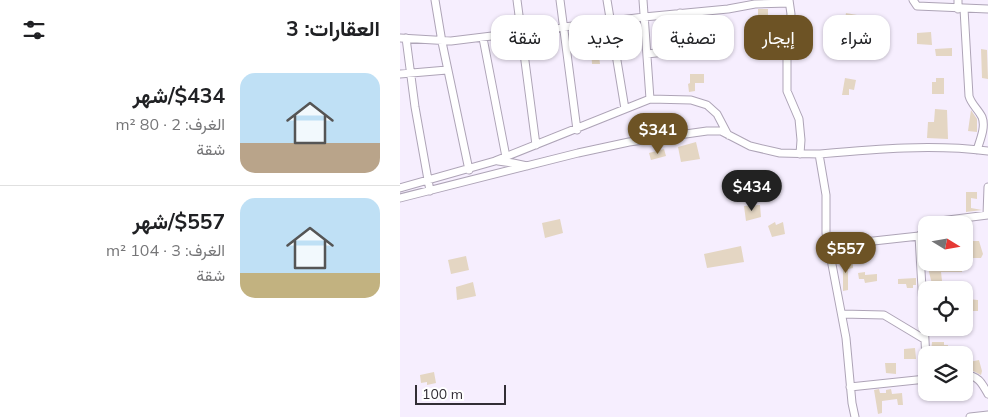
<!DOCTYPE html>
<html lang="ar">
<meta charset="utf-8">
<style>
:root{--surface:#fff;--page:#f2f2f2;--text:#202124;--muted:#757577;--line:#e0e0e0;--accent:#6d5325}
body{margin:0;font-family:Mulish,Vazirmatn,sans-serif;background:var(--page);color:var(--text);direction:rtl;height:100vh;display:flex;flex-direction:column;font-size:19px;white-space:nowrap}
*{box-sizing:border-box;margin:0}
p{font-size:16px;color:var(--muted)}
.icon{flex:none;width:28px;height:28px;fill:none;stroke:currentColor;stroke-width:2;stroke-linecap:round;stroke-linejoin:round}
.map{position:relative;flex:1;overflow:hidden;direction:ltr}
.sheet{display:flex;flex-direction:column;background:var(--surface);width:400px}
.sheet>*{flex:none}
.banner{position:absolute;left:15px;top:15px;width:475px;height:45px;direction:rtl;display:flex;gap:10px}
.needle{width:32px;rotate:101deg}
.fabs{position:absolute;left:518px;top:216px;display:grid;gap:10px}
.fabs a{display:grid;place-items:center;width:55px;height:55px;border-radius:10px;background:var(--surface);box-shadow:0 1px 4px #0004;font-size:25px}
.scale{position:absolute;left:15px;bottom:12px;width:91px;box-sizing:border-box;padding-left:5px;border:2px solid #322e35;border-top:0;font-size:14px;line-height:18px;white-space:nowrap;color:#322e35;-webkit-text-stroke:4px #fff;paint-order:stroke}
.price{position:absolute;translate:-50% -42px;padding:0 11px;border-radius:18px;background:var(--accent);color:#fff;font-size:16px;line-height:32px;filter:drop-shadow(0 1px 2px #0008)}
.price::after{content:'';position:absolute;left:50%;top:30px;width:15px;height:11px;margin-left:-8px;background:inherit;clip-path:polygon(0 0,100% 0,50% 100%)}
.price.on{background:#222;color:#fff}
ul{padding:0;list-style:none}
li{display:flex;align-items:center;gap:15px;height:125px;padding:0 20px}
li+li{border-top:1px solid var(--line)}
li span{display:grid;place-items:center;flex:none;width:140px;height:100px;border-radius:15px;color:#555}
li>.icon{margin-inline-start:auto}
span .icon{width:60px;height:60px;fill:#fffc;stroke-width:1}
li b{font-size:21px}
h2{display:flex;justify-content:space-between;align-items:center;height:60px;padding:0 20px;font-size:21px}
.pill{padding:0 18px;border-radius:15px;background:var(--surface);box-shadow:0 1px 4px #0004;font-size:18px;line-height:45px}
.pill.on{background:var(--accent);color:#fff}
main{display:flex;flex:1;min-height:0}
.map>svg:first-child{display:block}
.building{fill:#e4d6c3}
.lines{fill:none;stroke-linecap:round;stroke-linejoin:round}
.minor-casing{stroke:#aea4b7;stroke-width:9}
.minor{stroke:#fff;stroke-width:7}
</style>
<main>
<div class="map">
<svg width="588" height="417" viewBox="0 0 588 417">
<rect width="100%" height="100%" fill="#f6eefe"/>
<path class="building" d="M358 9H368V24H358Z
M446 13 457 15 455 28H457L458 43 457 54 445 53 446 39H444V31L439 32V25H444Z
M198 31 200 47 198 48 200 64H192L191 48 185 49 183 44 192 42 191 32Z
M531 32 532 45 517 44V33Z
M552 48V56H536L535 49Z
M581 49 587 50 588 79 582 78Z
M290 74H304V83H295V91L289 92 288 84 290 83Z
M445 78 456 80 454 90 449 89V95H442Z
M536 78H544V94H532V82H536Z
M535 109 547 110 548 139 527 138 528 122H534Z
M571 110 577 119V132L568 131Z
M296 142 300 159 281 162 278 147Z
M264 149 266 156 251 160 249 153Z
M566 192H577V199L571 198V208L582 210 566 212Z
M360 205 361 217 346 221 344 206Z
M160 219 163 233 145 238 142 223Z
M375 222 376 225 383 222 385 234 372 237 368 226Z
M570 241H579L583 254 581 258H569Z
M341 246 344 262 307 268 304 254Z
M66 256 69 270 51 274 48 260Z
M443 262H453V268L448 269V290L443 291Z
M544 262H562V272H541L542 281H539V288L527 290V285L532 284 528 268 544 264Z
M465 272V275L477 274V281L465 283 464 279H459L458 273Z
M516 278V285H513V288H507L506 284H498V279Z
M73 282 76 296 57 300 56 287Z
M567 299 578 300V311H566Z
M532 342H544V345H548V351L531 352Z
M515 348 516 359H504V349Z
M579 360 582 371 581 375 571 370 569 362Z
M485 363H496V374L486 373Z
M34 372 36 383 27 385V382L21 383 20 375Z
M479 389 480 393H486V390L491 389 492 394 502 393 503 405H498L497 399 482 401V413L478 414 474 390Z"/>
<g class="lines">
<g class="minor-casing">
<path id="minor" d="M35 0 42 42 69 170
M117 0 136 145
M160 0 177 130
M207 0 225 109
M243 0 250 99
M389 0 391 14 387 42V91L399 119 401 140 400 154
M513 0 517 6 588 9
M558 9V0
M564 9 569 96C571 104 578 109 582 117 586 127 580 140 577 150
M0 38 51 41 244 17 328 9 355 4 389 3
M6 38 15 107 30 191
M83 38 106 157
M247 54 283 50 280 13
M0 74 47 70
M419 154C476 149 532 144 588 151
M98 161 113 163 127 166
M0 188 95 161 250 99 291 100 307 105 317 114 328 135
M0 198 178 153 229 142 307 131H321L350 146 380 153 419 154 426 195V233L446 338 452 403 455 417
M587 215 588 187
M531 225 540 221 588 215
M519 236 526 358
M428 246 519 236 526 230
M442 314 484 315 524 339
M564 375C578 375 582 383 588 394
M450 387 526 379
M570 417 588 415"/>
</g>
<use href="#minor" class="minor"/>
</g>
</svg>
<div class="fabs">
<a><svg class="needle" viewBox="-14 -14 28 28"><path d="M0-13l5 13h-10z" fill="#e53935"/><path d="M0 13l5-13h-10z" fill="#757577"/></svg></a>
<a><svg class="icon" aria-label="locate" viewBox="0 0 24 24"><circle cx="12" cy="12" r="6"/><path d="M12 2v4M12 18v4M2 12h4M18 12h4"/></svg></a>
<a><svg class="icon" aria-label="layers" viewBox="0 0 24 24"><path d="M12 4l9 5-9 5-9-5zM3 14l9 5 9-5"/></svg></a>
</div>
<div class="scale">100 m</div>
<b class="price" style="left:258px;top:155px">$341</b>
<b class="price on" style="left:352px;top:212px">$434</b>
<b class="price" style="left:446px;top:274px">$557</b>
<div class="banner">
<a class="pill">شراء</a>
<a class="pill on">إيجار</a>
<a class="pill">تصفية</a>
<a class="pill">جديد</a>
<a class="pill">شقة</a>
</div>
</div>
<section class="sheet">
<h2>العقارات: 3<svg class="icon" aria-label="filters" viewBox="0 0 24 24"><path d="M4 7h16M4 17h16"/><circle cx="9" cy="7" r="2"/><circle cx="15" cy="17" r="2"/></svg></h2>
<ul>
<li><span style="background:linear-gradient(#bfe0f5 70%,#b9a48a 0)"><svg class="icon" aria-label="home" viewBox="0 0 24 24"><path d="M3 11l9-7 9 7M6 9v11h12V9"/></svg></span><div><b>$434/شهر</b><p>الغرف: 2 · 80 m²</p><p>شقة</p></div></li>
<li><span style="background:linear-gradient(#bfe0f5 75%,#c2b280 0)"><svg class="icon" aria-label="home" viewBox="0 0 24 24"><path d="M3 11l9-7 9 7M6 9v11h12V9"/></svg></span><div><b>$557/شهر</b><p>الغرف: 3 · 104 m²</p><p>شقة</p></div></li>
</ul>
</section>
</main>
